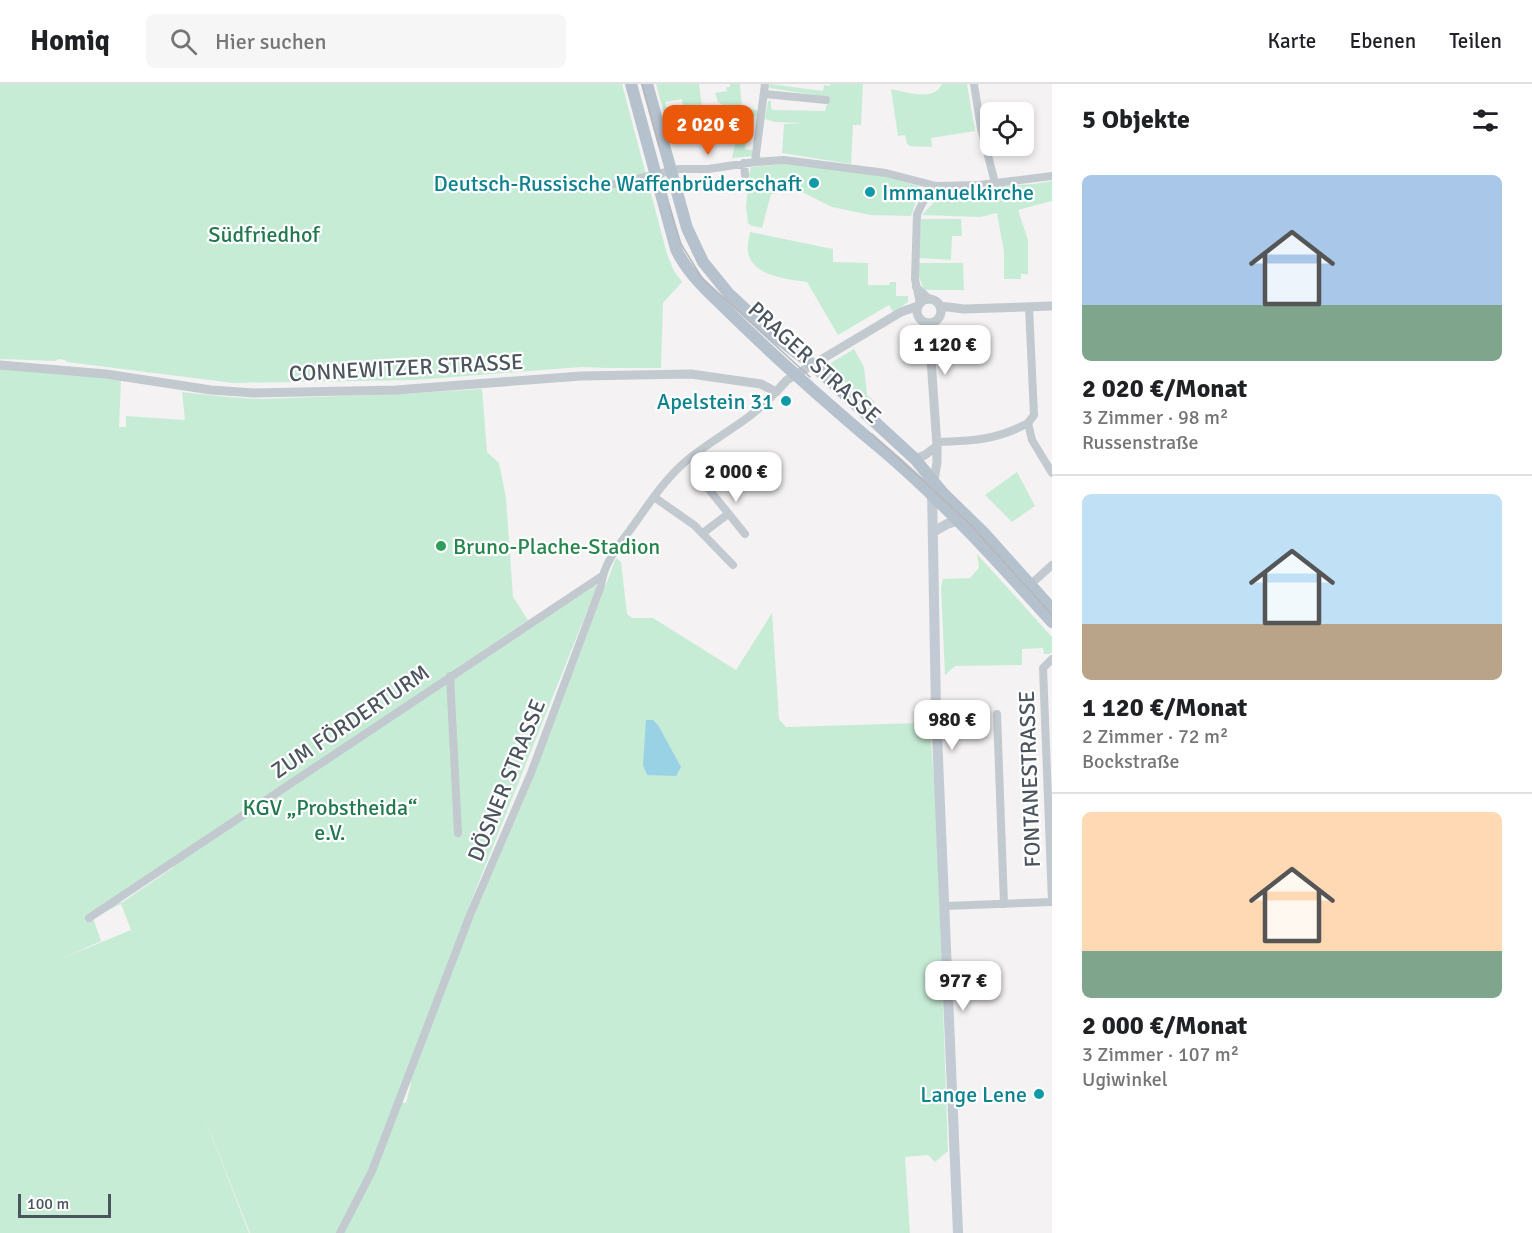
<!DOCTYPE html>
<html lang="de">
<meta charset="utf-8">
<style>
:root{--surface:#fff;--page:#f6f6f6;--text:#202124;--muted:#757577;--line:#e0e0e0;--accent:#ea580c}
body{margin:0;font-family:Signika,sans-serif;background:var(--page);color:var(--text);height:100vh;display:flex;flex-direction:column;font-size:22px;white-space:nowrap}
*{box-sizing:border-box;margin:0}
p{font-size:20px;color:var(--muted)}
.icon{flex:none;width:33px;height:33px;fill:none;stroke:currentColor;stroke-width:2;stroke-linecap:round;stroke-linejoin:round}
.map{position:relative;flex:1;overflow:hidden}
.drawer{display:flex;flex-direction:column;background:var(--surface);width:480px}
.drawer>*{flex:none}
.buttons{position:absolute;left:980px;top:18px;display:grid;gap:12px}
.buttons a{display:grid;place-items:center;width:54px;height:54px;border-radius:9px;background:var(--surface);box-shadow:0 3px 9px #0003;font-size:30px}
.scale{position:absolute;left:18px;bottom:15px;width:93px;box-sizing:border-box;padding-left:6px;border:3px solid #4c555e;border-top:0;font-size:16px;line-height:21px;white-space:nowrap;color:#4c555e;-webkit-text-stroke:4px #fff;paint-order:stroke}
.price{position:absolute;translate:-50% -51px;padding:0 14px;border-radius:12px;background:#fff;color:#222;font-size:20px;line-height:39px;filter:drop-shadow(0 2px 3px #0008)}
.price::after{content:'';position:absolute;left:50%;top:36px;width:18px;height:14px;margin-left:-9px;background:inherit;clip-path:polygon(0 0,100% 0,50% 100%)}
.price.active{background:var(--accent);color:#fff}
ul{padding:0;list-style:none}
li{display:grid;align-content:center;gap:12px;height:318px;padding:0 30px}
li+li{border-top:2px solid var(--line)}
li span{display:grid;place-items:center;height:186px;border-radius:9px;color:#555}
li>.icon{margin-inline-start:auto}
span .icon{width:108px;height:108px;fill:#fffc;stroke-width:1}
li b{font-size:26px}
h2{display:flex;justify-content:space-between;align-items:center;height:72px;padding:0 30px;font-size:26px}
header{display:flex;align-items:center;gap:36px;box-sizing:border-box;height:84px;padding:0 30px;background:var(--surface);border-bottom:2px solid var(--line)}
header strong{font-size:28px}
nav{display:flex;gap:33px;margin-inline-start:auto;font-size:21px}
.search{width:420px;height:54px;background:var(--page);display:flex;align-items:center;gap:15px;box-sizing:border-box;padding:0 21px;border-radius:9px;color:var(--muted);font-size:22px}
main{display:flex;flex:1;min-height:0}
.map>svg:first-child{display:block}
.green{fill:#c7ecd6;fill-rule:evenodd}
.water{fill:#99d2e4}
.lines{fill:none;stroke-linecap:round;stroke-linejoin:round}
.minor{stroke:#c2c9cf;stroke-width:8}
.tertiary{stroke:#c2c9cf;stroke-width:9}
.secondary{stroke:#c2cad3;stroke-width:10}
.primary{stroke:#b5c1cd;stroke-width:12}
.tram{stroke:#b5b7bb;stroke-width:1.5}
.culture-dot{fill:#0f9aa8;stroke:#fff;stroke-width:2}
.leisure-dot{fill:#2e9e5b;stroke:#fff;stroke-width:2}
.labels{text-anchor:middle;stroke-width:4.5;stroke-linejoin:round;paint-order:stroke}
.culture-label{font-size:22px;fill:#0d838f;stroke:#fff;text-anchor:end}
.park-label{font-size:22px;fill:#227950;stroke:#fff}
.street-label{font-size:22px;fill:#4c555e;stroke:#fff}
.leisure-label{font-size:22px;fill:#27864d;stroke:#fff;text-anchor:start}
</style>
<header>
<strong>Homiq</strong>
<div class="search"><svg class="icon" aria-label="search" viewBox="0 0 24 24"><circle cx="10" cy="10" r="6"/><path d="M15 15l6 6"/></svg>Hier suchen</div>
<nav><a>Karte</a><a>Ebenen</a><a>Teilen</a></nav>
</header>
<main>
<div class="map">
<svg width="1052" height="1149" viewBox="0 0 1052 1149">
<rect width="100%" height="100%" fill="#f4f2f2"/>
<path class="green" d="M0 0H622L667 170 674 187 682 198 663 219 661 284H607L581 283 416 296 233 299 67 278 65 276 58 275 56 277 0 275Z
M656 0H699L703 30 685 37 682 15 665 18 671 43 668 44Z
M730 0H740L742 25 758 26V32L744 33 743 45 745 46 744 51H746L745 65 753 66 752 72 732 74 738 47 736 23 728 24 718 18 715 9 727 7 726 3H730Z
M770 0 823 7 824 1 830 2V0H863L861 41H853L851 80 782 69 784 40 803 39 775 38 765 35 768 17H771V25L774 26 825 27 829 13 769 4Z
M942 0H967L975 47 931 54 932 63 910 62 907 60 905 51 898 52 891 5C906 8 934 18 942 0Z
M784 80 883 91 921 103 911 132 870 131 832 123 800 107 748 95 751 83Z
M1052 97V117L1018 126 1028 156V190H1021V195H1004V168L997 129 980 133 922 131 938 114 946 111 982 108 999 102 1034 100Z
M748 100 776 107 775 110H771L762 144 752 142 748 139 746 123Z
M921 135H961L962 152H952L951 176 919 174Z
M750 148 833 165V178L868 179V201H889L890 198H896V212H908V218L893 228 889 221 838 251 807 198C789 195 751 193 748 167 747 162 749 154 750 148Z
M919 179H963L964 206H924L919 193Z
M854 265 864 283 867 311 875 318 871 322 829 284 831 279Z
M0 281 121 295 119 343H126V332L185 336 182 308 227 313 261 315 398 310 482 305 487 368 499 379 506 414 513 513 528 536 442 594 595 501 597 502 480 795 372 1079 336 1149H250L200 1022 249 1149H0ZM171 776 174 783 121 819 118 811ZM121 820 131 846 63 874 101 857 93 834Z
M1017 388 1035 422 1012 438 985 411Z
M977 470 1052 553V568L1049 570H1044L1043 564 1022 565V581L955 582 945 591 941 503 943 495 970 494 979 484Z
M616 474 621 478 627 530 632 534H653L736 586 772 529 779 635 786 643 921 639 926 641 930 647 936 719 948 1067 935 1078 928 1071 905 1073 910 1149H344L400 1018 406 1019 411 1000 410 993 467 847 531 699Z"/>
<path class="water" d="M646 636H653L658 641 681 683 676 692 647 691 643 681Z"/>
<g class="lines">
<path class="minor" d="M974 0 981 44 995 99
M765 10 826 16
M755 78 765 0
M744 79 745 91
M615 100 679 85H708L755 78 784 76 886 89 936 102 979 101 1052 92
M916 203 929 215
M920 220 915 195 917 130 923 118 936 102
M1029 223 1034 331 1028 339 1032 356 1052 389
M937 358C972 357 997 356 1028 339
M734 381 707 403 745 450
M654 413 694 441 733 481
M703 449 728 430
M1030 501 1052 481
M450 592 458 749
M997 630 1004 820
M1052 818 1043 584 1052 575
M945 822 1052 818
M89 834 602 492
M340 1149 372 1087 470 831 531 689 601 502C603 481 617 463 630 446 647 423 663 397 685 378 714 353 751 337 776 308"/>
<path class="tertiary" d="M917 227a12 12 0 1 1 24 0a12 12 0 1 1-24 0Z
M940 222 964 225 1052 222
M925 238 930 261 937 362V378L934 397
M0 281 106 290 211 306 254 309 396 306 581 292 691 290 761 300 776 308 787 296 901 228 918 222
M915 375 925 371 937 362"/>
<path class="secondary" d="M932 406 936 627 958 1149
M933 448 947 440 959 436"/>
<path class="primary" d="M631 0 676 165C688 191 711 210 731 230 779 277 829 321 880 364 943 417 997 477 1052 538
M647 0 687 144 703 178 729 210 772 250 813 281 915 375 943 409 984 449 1052 525"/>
<path class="tram" d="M642 0 659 62
M669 121 681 160 702 194 810 293
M872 350 968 438 1052 531"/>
</g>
<g class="culture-dot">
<circle cx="814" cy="99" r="6"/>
<circle cx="870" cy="108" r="6"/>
<circle cx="786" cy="317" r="6"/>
<circle cx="1039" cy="1010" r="6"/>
</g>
<circle class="leisure-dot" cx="441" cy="462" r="6"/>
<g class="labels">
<g class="culture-label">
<text x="802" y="107">Deutsch-Russische Waffenbrüderschaft</text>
<text x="882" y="116" text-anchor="start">Immanuelkirche</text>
<text x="774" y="325">Apelstein 31</text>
<text x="1027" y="1018">Lange Lene</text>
</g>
<g class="park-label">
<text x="264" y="158">Südfriedhof</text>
<text x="330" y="731">KGV „Probstheida“<tspan x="330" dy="25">e.V.</tspan></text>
</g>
<g class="street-label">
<text transform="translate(815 278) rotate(42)" y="8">PRAGER STRASSE</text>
<text transform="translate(406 283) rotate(-3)" y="8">CONNEWITZER STRASSE</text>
<text transform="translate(350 637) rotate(-34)" y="8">ZUM FÖRDERTURM</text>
<text transform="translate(1029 695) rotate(-92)" y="8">FONTANESTRASSE</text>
<text transform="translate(506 696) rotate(-68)" y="8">DÖSNER STRASSE</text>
</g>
<g class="leisure-label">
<text x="453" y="470">Bruno-Plache-Stadion</text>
</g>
</g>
</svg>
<div class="buttons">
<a><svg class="icon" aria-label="locate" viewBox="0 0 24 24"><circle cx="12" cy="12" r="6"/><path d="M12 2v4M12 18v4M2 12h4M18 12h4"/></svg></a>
</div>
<div class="scale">100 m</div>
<b class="price active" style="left:708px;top:72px">2 020 €</b>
<b class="price" style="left:945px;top:292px">1 120 €</b>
<b class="price" style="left:736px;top:419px">2 000 €</b>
<b class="price" style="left:952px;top:667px">980 €</b>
<b class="price" style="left:963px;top:928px">977 €</b>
</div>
<section class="drawer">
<h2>5 Objekte<svg class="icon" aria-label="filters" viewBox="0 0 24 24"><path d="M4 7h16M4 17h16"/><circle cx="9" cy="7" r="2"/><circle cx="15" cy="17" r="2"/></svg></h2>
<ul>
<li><span style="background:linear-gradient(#a9c7e8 70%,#7fa58c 0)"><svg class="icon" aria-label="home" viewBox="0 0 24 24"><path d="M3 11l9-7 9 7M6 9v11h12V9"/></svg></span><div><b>2 020 €/Monat</b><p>3 Zimmer · 98 m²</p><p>Russenstraße</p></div></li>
<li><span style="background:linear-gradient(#bfe0f5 70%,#b9a48a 0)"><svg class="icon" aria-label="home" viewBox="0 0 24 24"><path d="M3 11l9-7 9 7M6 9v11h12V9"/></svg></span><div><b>1 120 €/Monat</b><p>2 Zimmer · 72 m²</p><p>Bockstraße</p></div></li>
<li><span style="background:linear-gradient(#ffd9b3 75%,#7fa58c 0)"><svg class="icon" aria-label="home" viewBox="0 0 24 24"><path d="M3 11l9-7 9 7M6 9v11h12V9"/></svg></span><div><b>2 000 €/Monat</b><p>3 Zimmer · 107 m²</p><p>Ugiwinkel</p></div></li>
</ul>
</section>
</main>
